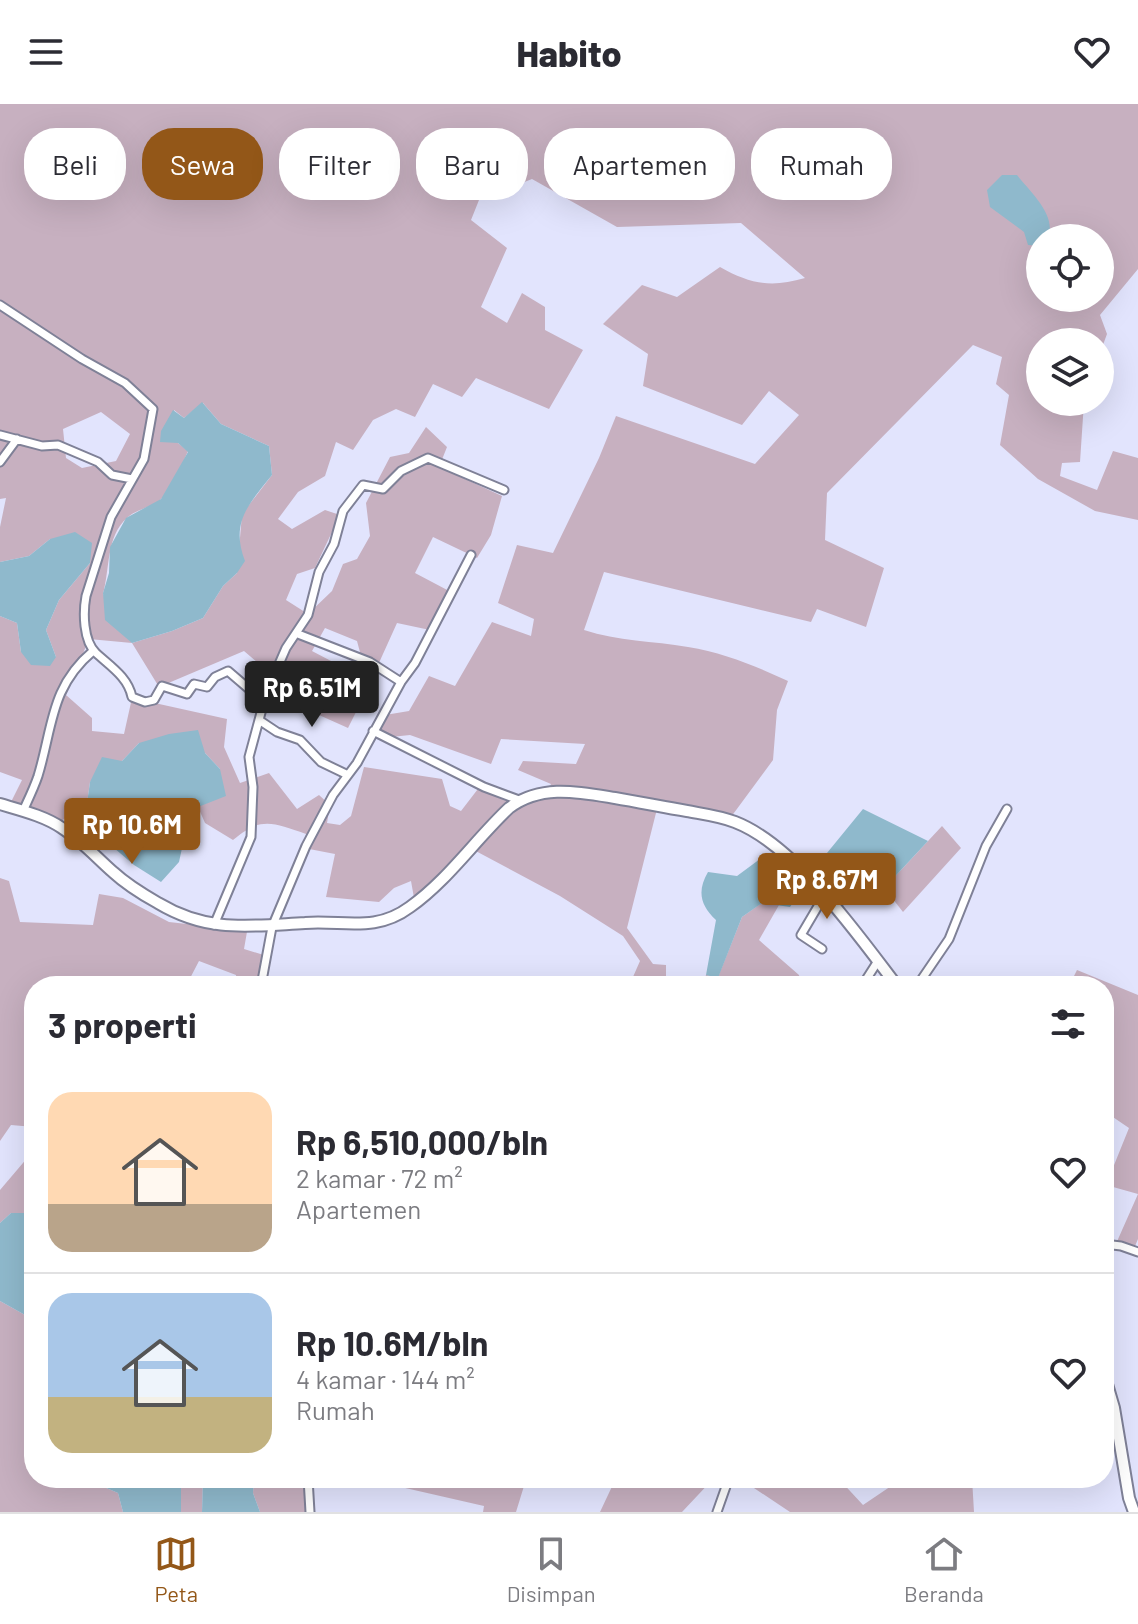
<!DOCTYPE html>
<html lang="id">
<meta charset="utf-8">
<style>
:root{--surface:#fff;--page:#f7f7f7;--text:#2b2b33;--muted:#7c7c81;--line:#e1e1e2;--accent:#935718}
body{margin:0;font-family:Barlow,sans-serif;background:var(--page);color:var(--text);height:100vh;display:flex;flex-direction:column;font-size:30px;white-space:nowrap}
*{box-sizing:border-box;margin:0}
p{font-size:26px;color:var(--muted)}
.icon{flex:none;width:44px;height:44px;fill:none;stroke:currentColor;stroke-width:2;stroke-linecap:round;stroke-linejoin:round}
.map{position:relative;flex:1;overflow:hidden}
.side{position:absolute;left:24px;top:872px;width:1090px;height:512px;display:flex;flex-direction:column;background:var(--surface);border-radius:32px;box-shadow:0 8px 32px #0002}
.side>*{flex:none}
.guide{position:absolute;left:24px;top:24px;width:1090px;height:72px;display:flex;gap:16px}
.tools{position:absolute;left:1026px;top:120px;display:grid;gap:16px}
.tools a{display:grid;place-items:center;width:88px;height:88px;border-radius:50%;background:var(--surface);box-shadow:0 8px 32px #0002;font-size:40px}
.price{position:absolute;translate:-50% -68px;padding:0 18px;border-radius:8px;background:var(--accent);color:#fff;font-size:26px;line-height:52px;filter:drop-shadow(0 2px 4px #0008)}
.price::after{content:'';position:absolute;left:50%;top:48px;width:24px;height:18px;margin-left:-12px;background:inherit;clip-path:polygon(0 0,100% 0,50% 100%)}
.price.current{background:#222;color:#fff}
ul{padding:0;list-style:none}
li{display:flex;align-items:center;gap:24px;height:200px;padding:0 24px}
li+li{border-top:2px solid var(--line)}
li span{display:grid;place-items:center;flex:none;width:224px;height:160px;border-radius:24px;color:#555}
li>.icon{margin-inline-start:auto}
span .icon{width:96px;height:96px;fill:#fffc;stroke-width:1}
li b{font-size:34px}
h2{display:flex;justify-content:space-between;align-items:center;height:96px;padding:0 24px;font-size:34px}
.chip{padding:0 28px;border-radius:32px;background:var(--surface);box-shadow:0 8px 32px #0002;font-size:28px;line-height:72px}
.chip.current{background:var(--accent);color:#fff}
header{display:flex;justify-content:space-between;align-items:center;height:104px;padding:0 24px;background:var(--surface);font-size:36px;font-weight:800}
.menu{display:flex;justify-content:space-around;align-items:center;height:112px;border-top:2px solid var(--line);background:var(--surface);font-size:22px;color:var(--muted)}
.menu a{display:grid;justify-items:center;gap:4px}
.menu .current{color:var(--accent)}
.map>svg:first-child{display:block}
.green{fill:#c7b0c0;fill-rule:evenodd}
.water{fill:#8fb9cc}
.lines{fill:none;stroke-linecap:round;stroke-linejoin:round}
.street-casing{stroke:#7f8197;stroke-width:11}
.secondary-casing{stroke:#7f8197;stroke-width:14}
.street{stroke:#fff;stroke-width:7}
.secondary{stroke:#fff;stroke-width:10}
</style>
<header><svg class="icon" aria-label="menu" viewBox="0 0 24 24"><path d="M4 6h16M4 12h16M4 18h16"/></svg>Habito<svg class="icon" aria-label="heart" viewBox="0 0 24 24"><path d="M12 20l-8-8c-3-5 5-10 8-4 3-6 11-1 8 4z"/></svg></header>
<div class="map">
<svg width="1138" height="1408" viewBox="0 0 1138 1408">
<rect width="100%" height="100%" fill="#e2e4fd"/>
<path class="green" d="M0 0H1138V165L1100 211 1107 230 1100 249V238H1040V298H1084L1080 358 1062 359 1060 372 1097 386 1113 347 1138 354V416L1095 407 1038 375 1000 341 1009 291 996 280 1002 253 973 241 827 389 825 436 884 464 866 523 817 505 811 518 604 468 584 526C618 537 653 537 688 543 724 549 756 562 788 577L777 606 773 656 731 713 658 701 627 824 653 860 666 861V882H629L640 857 623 832 560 792 472 745 416 805 411 777 394 784 379 798 326 793 335 750 304 744 306 730C273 719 261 712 233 736L205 719 198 703 220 665 205 649 139 639 122 657 90 678 87 699 57 720 9 702 22 676 0 668V512L17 519 21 548 56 553 46 526 59 496 90 459 50 435 29 452 0 458V423L6 394 0 395ZM532 75 617 123 741 119 805 174C771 184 750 180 720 163L677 193 642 181 603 220 648 250 643 282 742 321 769 287 799 311 755 360 616 312 599 354 553 449 517 441 498 499 534 515 531 532 492 518 455 582 429 572 409 607 385 611 372 635 410 631 491 660 501 635 585 640 576 660 523 657 518 666 551 680 545 693 529 698 481 681 461 707 450 702 442 675 364 663 351 712 340 721 327 719 330 701 319 691 297 705 269 669 240 679 224 643 227 615 132 594 124 630 92 627V614L66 591 89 535 132 539 159 583 244 547 319 611 348 624 371 578 312 547 325 524 357 537 361 552 378 561 397 519 430 526 451 488 415 469 433 433 477 454 491 431 502 392 439 363 447 343 426 323 409 349 390 353 366 399 370 432 357 455 343 460 332 487 308 510 286 496 297 470 315 464 340 411 325 406 292 425 278 415 298 388 325 372 336 338 353 346 373 316 396 305 415 313 433 280 462 293 476 274 549 305 583 246 545 226V203L522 189 507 219 481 203 507 144 471 116 479 96ZM1040 134H1100V194H1040ZM203 299 221 320 269 342 272 371 242 410 237 469 223 482 203 514 172 527 132 539 103 490C110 465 106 432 127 414 136 405 151 404 160 396 173 385 181 363 188 347L178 339 174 306 184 314ZM101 308 130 330 116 357 82 364 66 354 63 325Z
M942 722 961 744 903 808 878 776 888 780Z
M0 774 9 777 20 818 93 821 99 790 123 794 169 818 214 823 248 822 244 845 267 852 262 882H237L236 871 199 857 186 882H34V1023L11 1021 0 1037Z
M763 798 779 801 759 836 799 871 801 882H703L706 871 718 873 742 813Z
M1077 866 1138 891V1135L1133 1147 1115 1142 1138 1090 1106 1081 1129 1024 1104 1007V882H1069Z
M34 1046V1130L29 1109H11L0 1119V1086Z
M0 1197 34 1216V1374H83L118 1389 123 1408H0Z
M186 1374H203L202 1408H181V1379Z
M254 1374H309L311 1408H260L253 1389Z
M380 1374H534L524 1382 516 1408H483L484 1402 379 1378Z
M616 1374H714L682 1408H600Z
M739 1374H792L799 1380 806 1374H838L863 1401 903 1374H972L974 1408H790Z"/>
<path class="water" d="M1002 71H1017C1031 89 1057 111 1048 134H1040V142L1028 141 1024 128 990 103 987 86Z
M202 298 221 320 269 342 272 371C249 400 230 418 245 457L237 469 223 482 203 514 172 527 132 539 105 516 103 489 109 469 110 443 126 414 161 395 188 348 178 339 160 338 161 327 173 306 184 314Z
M75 428 92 439 90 459 59 496 46 526 56 553 50 562 31 561 21 548 17 519 0 512V458L29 452 50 435Z
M198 626 205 649 220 665 226 692 198 703 184 735 179 758 161 778 134 761 107 738 87 699 90 678 102 653 122 657 139 639 169 630Z
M863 705 928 737 888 780 878 776 840 804 818 783 799 790 790 803 762 799 742 813 718 874 706 871 716 816C700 801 697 787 708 768L737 772 760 755 783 772 809 771Z
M11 1109H30L34 1130V1216L0 1197V1119Z
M83 1374H186L181 1380V1408H123L118 1389Z
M203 1374H254L253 1389 260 1408H202Z"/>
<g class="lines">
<g class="street-casing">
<path id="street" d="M0 201 82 255 125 279 153 305 144 355 111 413 86 492C83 508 83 537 96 549 110 562 128 573 132 593L145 598 154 596 162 582 187 590 194 580 207 583 215 573 228 567 249 585 266 590
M0 331 42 342 58 341 98 358 112 371 132 375
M0 358 17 335
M298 530 370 558 401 578
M259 616 277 628 300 636 321 658 348 671
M373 627 484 683 519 696
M23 707C28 696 34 684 38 672 53 623 50 583 93 547
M214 821 251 733 253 683 249 653 266 590 286 544 308 511 319 468 334 440 343 407 363 381 383 385 401 367 428 354 504 386
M822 845 801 831 824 792
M261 882 272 823 306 742 333 691 357 659 401 578 415 559 471 451
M862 882 878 857
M917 882 949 835 986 742 1007 705
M1104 1140 1121 1142 1138 1148
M308 1374 310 1408
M717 1408 729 1374"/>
</g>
<g class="secondary-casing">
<path id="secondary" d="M0 700C20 706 45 712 62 724 81 736 96 753 113 768 126 780 142 790 158 799 208 829 249 822 305 819 344 816 375 829 410 803 448 776 475 736 509 704 541 680 578 688 615 694 639 698 663 703 687 707 703 710 720 712 735 718 795 741 858 831 897 882
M1104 1270 1114 1304 1129 1394 1134 1408"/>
</g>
<use href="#street" class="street"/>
<use href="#secondary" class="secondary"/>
</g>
</svg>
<div class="tools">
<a><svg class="icon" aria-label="locate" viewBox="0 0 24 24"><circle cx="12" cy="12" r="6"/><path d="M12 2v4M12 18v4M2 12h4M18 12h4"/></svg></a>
<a><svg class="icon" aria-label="layers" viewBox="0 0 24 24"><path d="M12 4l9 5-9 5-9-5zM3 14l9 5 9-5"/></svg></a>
</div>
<b class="price current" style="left:312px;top:625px">Rp 6.51M</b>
<b class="price" style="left:132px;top:762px">Rp 10.6M</b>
<b class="price" style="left:827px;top:817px">Rp 8.67M</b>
<div class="guide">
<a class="chip">Beli</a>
<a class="chip current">Sewa</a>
<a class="chip">Filter</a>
<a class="chip">Baru</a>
<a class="chip">Apartemen</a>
<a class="chip">Rumah</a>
</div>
<section class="side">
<h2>3 properti<svg class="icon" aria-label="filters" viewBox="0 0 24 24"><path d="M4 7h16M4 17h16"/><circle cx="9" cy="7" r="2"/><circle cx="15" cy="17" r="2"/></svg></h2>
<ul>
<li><span style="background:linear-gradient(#ffd9b3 70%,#b9a48a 0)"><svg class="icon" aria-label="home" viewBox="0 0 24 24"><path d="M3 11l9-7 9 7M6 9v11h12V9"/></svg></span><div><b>Rp 6,510,000/bln</b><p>2 kamar · 72 m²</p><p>Apartemen</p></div><svg class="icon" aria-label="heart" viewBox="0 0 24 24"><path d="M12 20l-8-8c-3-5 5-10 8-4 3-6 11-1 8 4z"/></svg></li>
<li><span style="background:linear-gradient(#a9c7e8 65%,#c2b280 0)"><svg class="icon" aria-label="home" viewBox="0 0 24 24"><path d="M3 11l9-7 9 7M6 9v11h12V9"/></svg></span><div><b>Rp 10.6M/bln</b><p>4 kamar · 144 m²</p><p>Rumah</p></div><svg class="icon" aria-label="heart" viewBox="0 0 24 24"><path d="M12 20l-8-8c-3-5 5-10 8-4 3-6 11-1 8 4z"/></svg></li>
</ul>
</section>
</div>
<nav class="menu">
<a class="current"><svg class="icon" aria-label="map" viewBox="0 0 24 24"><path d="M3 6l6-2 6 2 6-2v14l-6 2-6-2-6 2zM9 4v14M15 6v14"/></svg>Peta</a>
<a><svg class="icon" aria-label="saved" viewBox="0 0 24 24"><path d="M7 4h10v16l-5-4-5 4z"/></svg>Disimpan</a>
<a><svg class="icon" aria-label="home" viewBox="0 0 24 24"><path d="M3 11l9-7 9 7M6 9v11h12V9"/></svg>Beranda</a>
</nav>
